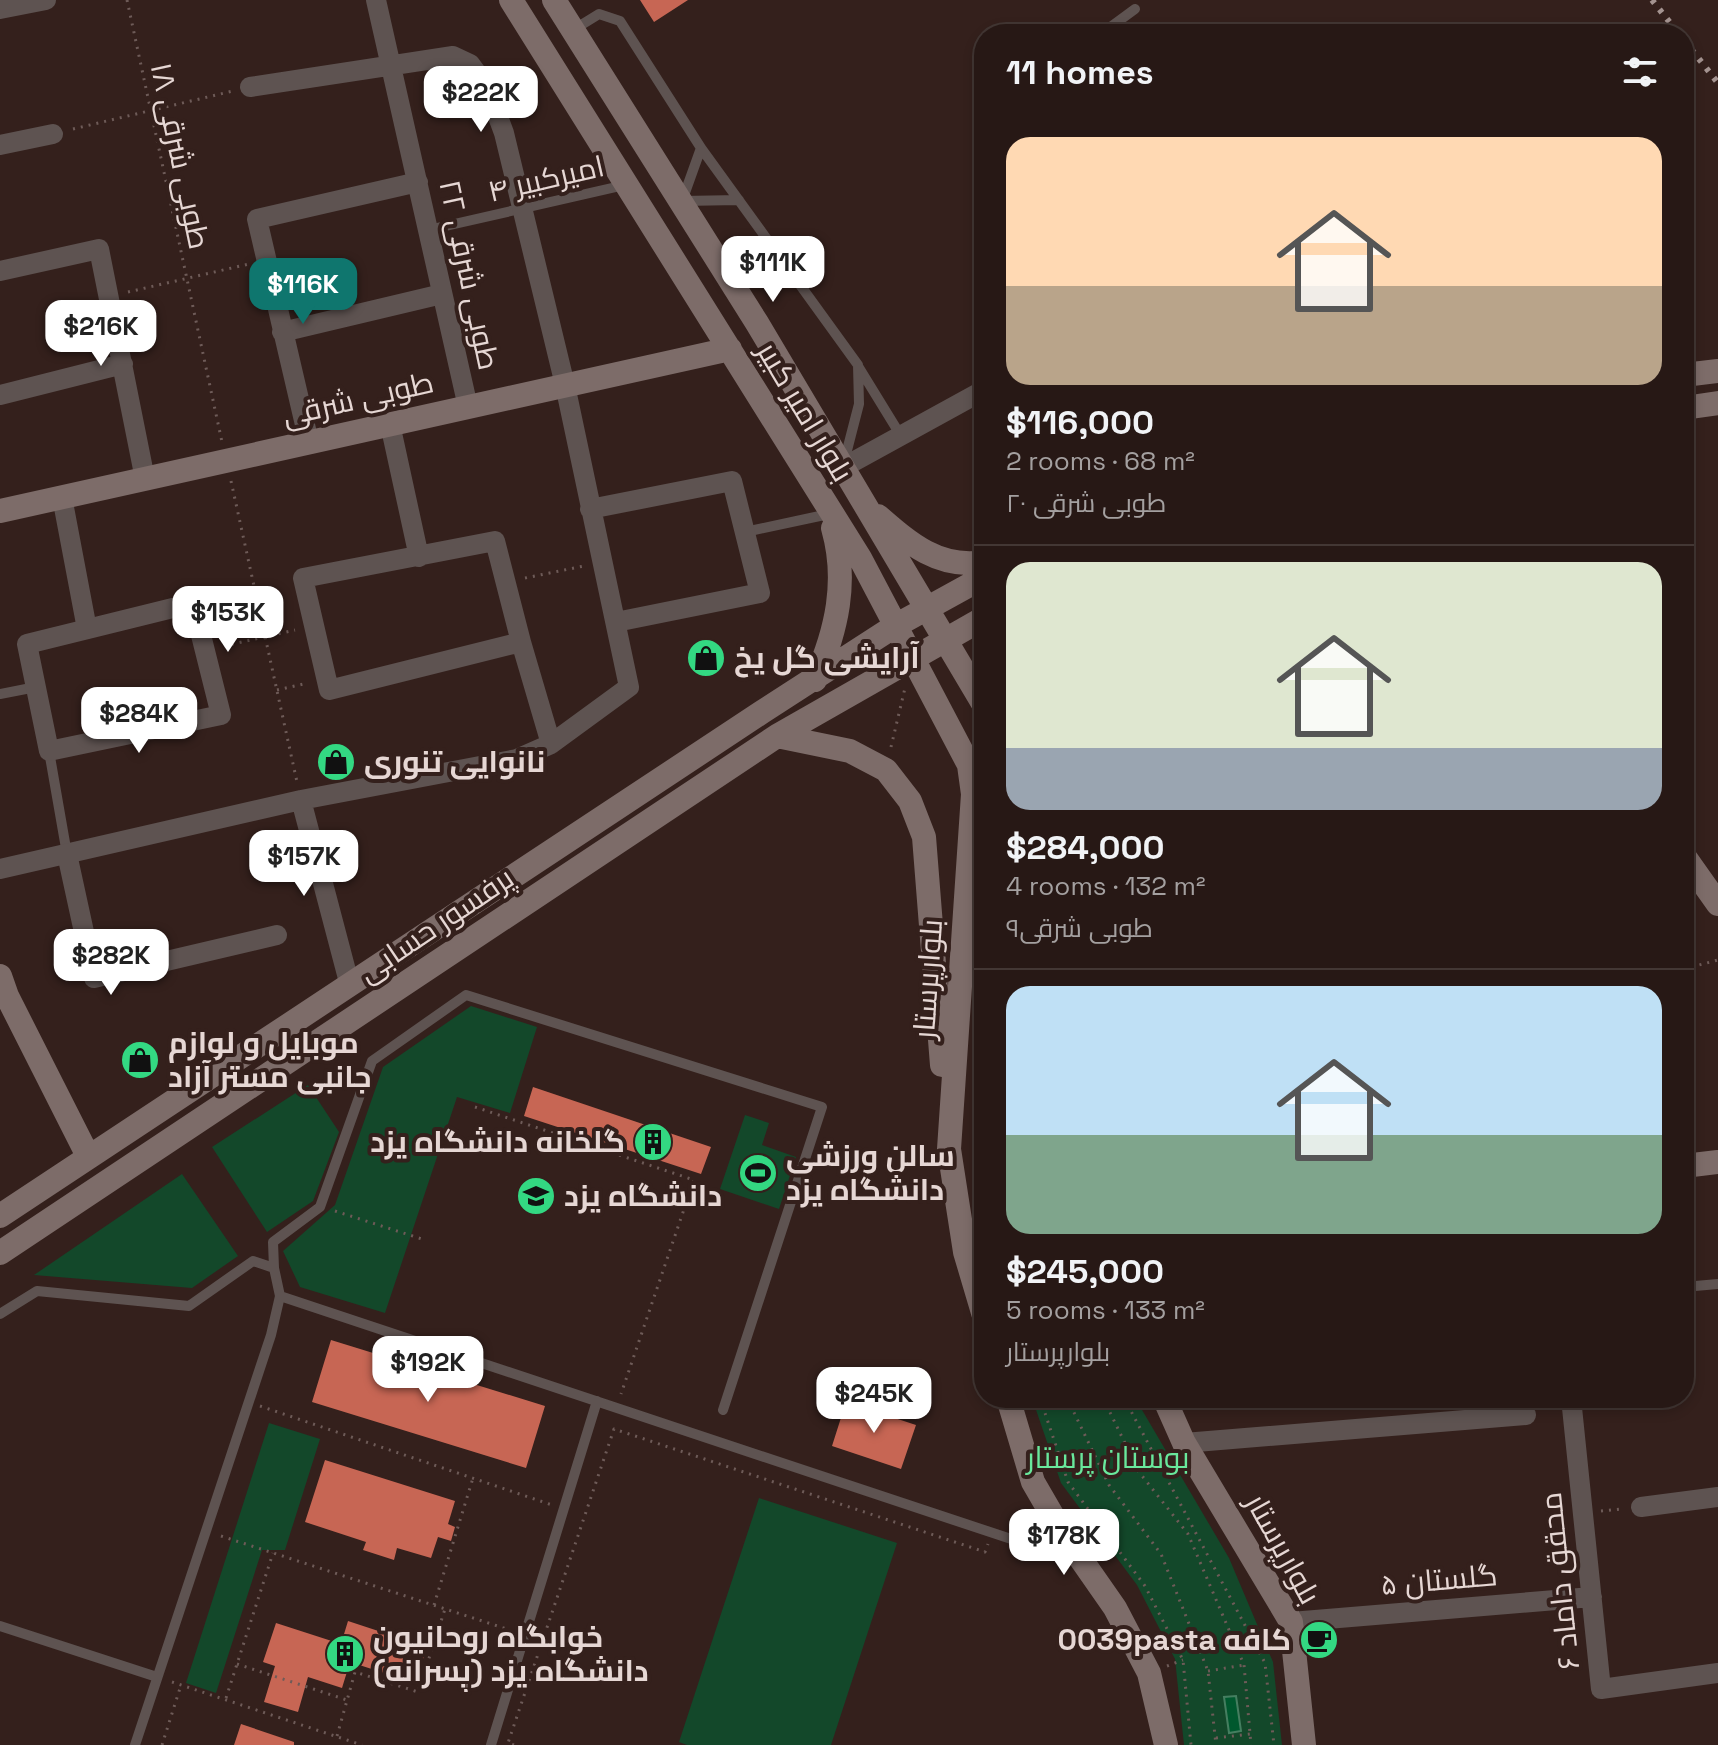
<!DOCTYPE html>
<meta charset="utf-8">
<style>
:root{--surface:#271815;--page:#332522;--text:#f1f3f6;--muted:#a4a0a0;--line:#433734;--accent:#0f766e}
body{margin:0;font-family:"Space Grotesk",Cairo,sans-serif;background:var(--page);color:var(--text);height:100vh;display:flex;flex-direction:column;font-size:30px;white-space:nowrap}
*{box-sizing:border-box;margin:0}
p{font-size:26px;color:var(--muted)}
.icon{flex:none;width:44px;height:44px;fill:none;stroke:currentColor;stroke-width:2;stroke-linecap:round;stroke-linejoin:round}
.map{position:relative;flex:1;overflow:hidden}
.sheet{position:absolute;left:974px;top:24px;width:720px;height:1384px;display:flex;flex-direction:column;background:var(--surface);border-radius:32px;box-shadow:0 4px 12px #0003,0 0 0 2px var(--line)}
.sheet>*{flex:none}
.price{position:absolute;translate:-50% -68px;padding:0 18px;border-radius:16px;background:#fff;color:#222;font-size:26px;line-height:52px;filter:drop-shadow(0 2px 4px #0008)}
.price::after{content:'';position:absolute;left:50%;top:48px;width:24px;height:18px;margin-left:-12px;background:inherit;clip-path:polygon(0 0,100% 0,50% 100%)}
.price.on{background:var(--accent);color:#fff}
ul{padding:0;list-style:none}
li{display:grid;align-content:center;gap:16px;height:424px;padding:0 32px}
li+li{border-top:2px solid var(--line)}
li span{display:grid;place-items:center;height:248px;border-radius:24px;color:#555}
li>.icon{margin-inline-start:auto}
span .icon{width:144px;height:144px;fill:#fffc;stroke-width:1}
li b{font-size:34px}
h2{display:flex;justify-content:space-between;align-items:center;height:96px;padding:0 32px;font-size:34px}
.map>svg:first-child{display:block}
.green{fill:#13482a}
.water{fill:#00582e;stroke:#457e60;stroke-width:2}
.building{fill:#c76654}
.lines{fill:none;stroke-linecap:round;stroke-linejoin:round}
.path{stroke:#6e5b58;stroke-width:3;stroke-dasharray:2 6;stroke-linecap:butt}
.lane{stroke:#5e5351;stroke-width:10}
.street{stroke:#5e5351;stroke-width:20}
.secondary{stroke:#7d6c69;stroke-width:24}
.rail{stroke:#a49390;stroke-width:6;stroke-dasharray:4 8;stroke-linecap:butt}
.labels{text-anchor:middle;stroke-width:8;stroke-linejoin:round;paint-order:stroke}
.street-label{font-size:30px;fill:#e6d7d4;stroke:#34201c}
.poi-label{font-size:30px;font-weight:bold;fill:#e6d7d4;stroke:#34201c;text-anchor:start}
.park-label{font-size:30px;fill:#69e89c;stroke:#34201c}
</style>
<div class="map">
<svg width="1718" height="1745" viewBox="0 0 1718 1745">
<rect width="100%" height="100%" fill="#34201c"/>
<path class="green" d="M984 976V1225L974 1100Z
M471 1006 537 1027 510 1113 457 1097 385 1313 300 1287 283 1251 335 1205 383 1067Z
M308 1085 339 1132 313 1201 267 1232 212 1147Z
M745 1115 769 1123 762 1145 796 1157 779 1209 720 1189Z
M182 1174 238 1256 192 1288 34 1275Z
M1032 1398H1135L1229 1558 1273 1662 1282 1745H1184L1175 1659 1137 1585 1061 1483Z
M269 1423 320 1439 285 1550H262L216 1693 186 1683Z
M759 1498 897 1543 831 1745H687L679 1742Z"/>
<path class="water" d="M1236 1696 1241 1731 1229 1733 1224 1697Z"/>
<path class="building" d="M640 0H688L654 22Z
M533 1087 711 1147 701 1174 524 1116Z
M331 1340 545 1406 526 1468 312 1402Z
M846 1402 916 1425 901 1469 832 1446Z
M325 1460 455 1501 448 1524 455 1527 451 1541 438 1537 431 1558 397 1548 394 1560 363 1550 366 1542 305 1522Z
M348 1621 427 1647 415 1683 350 1662 342 1688 308 1677 298 1712 264 1702 275 1666 263 1662 276 1623 341 1644Z
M241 1724 294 1742V1745H234Z"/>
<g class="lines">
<path class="path" d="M127 0 222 442
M73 129 233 91
M128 292 249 264
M231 481 297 782
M525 578 584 566
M224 646 295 630
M277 690 308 683
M891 747 905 688
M1684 969 1718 960
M475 1107 694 1180 621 1394
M335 1211 422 1239
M1040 1398 1068 1482 1145 1586 1183 1660 1191 1745
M1067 1398 1109 1485 1161 1554 1208 1671 1216 1745
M1103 1398 1139 1472 1188 1534 1244 1665 1251 1745
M1124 1398 1265 1663 1274 1745
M260 1406 552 1505
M1601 1511 1621 1509
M221 1536 510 1630
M434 1605 473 1478
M1235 1644 1269 1631
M237 1664 347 1700
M1167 1666 1183 1660
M1208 1671 1244 1665
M172 1682 362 1745
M226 1698 273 1553
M337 1736 355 1672 418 1692 445 1609
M1216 1738 1250 1734
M162 1745 181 1685
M514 1745 508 1743 614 1429 985 1552 988 1544"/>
<path class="lane" d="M573 30 599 14 620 21 701 148 682 201 739 200
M1101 34 1135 9
M701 148 858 365 859 404 844 462
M428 230 625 185
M858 366 901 436
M745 532 829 514
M0 694 36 687
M49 751 67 854
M274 1268 273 1242 320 1207 372 1061 466 995 822 1107 723 1410
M1684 1287 1718 1284
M280 1296 1023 1543
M0 1314 37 1291 189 1306 253 1261 274 1268 280 1296 271 1335 135 1745
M0 1626 157 1677
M491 1745 597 1401"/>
<path class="street" d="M376 0 468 407
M0 9 46 0
M0 145 53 134
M0 271 99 249 145 479
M282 332 442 294
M0 395 123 364
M390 424 419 557
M309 442 257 219 418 182
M842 468 984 390
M62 497 87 629
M590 509 732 481 760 593 616 622
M495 541 521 642 329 690 303 578Z
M193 603 221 715 49 751 27 644Z
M521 642 551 744
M301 800 350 986
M67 854 94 978 277 935
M0 869 301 800 517 759 551 744 629 687 565 385 504 133 487 87 470 64 453 56 250 87
M1571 1398 1601 1689 1718 1673
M1184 1443 1526 1415
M1641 1507 1718 1497
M1291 1622 1592 1597"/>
<path class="secondary" d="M511 0 860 558 969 765 973 794 949 1149 965 1252 984 1316
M554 0 757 323 984 705
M1684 375 1718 371
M1684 408 1718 403
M0 511 730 349
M878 516C910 544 939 569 984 562
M815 680C837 630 848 581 833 528
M777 736 850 751 886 770 910 801 924 837 942 1065
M1684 856 1718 904
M0 976 7 996 88 1156
M1684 1166 1718 1162
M0 1216 762 712 895 626 984 577
M0 1253 777 736 984 618
M1008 1398 1033 1482 1062 1532 1115 1608 1149 1673 1166 1745
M1164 1398 1184 1443 1291 1622 1304 1745"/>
<path class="rail" d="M1652 0 1679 34
M1684 40 1718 83"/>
</g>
<defs>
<g id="shop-disc" transform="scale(2)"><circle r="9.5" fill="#33d882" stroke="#34201c"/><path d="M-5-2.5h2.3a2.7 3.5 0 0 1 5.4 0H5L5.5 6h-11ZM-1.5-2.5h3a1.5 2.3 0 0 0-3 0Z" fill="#111"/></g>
<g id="building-disc" transform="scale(2)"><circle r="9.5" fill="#33d882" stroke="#34201c"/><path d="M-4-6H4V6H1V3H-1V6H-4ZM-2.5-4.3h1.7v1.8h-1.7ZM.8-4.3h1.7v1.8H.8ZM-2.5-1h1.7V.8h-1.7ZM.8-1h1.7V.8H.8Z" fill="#111"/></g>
<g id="stadium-disc" transform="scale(2)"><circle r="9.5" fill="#33d882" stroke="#34201c"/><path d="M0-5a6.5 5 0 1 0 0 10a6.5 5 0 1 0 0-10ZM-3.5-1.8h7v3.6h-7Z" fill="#111"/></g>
<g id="university-disc" transform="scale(2)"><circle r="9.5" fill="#33d882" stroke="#34201c"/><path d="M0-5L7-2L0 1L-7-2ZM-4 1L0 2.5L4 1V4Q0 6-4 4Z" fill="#111"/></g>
<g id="cafe-disc" transform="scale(2)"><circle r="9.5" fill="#33d882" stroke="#34201c"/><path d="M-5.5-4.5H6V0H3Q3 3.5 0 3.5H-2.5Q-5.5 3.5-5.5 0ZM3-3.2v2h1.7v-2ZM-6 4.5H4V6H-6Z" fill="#111"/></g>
</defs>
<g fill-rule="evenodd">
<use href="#shop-disc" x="706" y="658"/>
<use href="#shop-disc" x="336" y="762"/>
<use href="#shop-disc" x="140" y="1060"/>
<use href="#building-disc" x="653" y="1142"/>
<use href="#stadium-disc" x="758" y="1173"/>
<use href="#university-disc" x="536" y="1196"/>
<use href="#cafe-disc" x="1319" y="1640"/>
<use href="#building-disc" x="345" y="1654"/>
</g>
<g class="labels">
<g class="street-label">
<text transform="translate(180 156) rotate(78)" y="10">طوبی شرقی ۱۸</text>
<text transform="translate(546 179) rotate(-13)" y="10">امیرکبیر ۴</text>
<text transform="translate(469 275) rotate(78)" y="10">طوبی شرقی ۲۲</text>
<text transform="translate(358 399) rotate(-13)" y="10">طوبی شرقی</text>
<text transform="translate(805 412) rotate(59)" y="10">بلوار امیر کبیر</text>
<text transform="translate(436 925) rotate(-34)" y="10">پرفسور حسابی</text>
<text transform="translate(928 979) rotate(-86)" y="10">بلوارپرستار</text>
<text transform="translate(1283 1549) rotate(61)" y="10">بلوارپرستار</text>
<text transform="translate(1439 1580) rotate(-5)" y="10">گلستان ۵</text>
<text transform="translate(1560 1581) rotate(-96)" y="10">محقق داماد ۶</text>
</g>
<g class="poi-label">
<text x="734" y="668">آرایشی گل یخ</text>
<text x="364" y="772">نانوایی تنوری</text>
<text x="168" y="1053">موبایل و لوازم<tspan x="168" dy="34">جانبی مستر آزاد</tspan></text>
<text x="625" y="1152" text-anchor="end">گلخانه دانشگاه یزد</text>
<text x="786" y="1166">سالن ورزشی<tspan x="786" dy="34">دانشگاه یزد</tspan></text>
<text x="564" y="1206">دانشگاه یزد</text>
<text x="373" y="1647">خوابگاه روحانیون<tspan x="373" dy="34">(پسرانه) دانشگاه یزد</tspan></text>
<text x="1291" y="1650" text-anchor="end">0039pasta کافه</text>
</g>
<g class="park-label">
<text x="1108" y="1468">بوستان پرستار</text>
</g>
</g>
</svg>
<b class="price" style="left:481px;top:134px">$222K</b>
<b class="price" style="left:773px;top:304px">$111K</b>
<b class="price on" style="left:303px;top:326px">$116K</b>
<b class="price" style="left:101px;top:368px">$216K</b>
<b class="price" style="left:228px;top:654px">$153K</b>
<b class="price" style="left:139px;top:755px">$284K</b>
<b class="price" style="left:304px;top:898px">$157K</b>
<b class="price" style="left:111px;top:997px">$282K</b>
<b class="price" style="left:428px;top:1404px">$192K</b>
<b class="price" style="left:874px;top:1435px">$245K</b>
<b class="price" style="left:1064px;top:1577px">$178K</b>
<section class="sheet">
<h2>11 homes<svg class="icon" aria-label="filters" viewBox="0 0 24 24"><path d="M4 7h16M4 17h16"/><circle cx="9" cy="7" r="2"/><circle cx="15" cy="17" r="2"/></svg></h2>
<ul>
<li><span style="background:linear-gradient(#ffd9b3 60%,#b9a48a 0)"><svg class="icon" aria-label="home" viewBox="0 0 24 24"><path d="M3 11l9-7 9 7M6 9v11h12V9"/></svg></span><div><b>$116,000</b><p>2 rooms · 68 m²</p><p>طوبی شرقی ۲۰</p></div></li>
<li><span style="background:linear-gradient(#dfe7d0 75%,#9aa5b1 0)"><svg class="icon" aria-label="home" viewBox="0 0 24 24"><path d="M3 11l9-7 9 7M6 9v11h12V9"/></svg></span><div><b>$284,000</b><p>4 rooms · 132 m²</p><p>طوبی شرقی۹</p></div></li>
<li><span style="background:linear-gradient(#bfe0f5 60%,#7fa58c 0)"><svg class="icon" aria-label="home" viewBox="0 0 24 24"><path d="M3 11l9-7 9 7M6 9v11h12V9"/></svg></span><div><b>$245,000</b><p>5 rooms · 133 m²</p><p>بلوارپرستار</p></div></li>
</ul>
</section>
</div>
